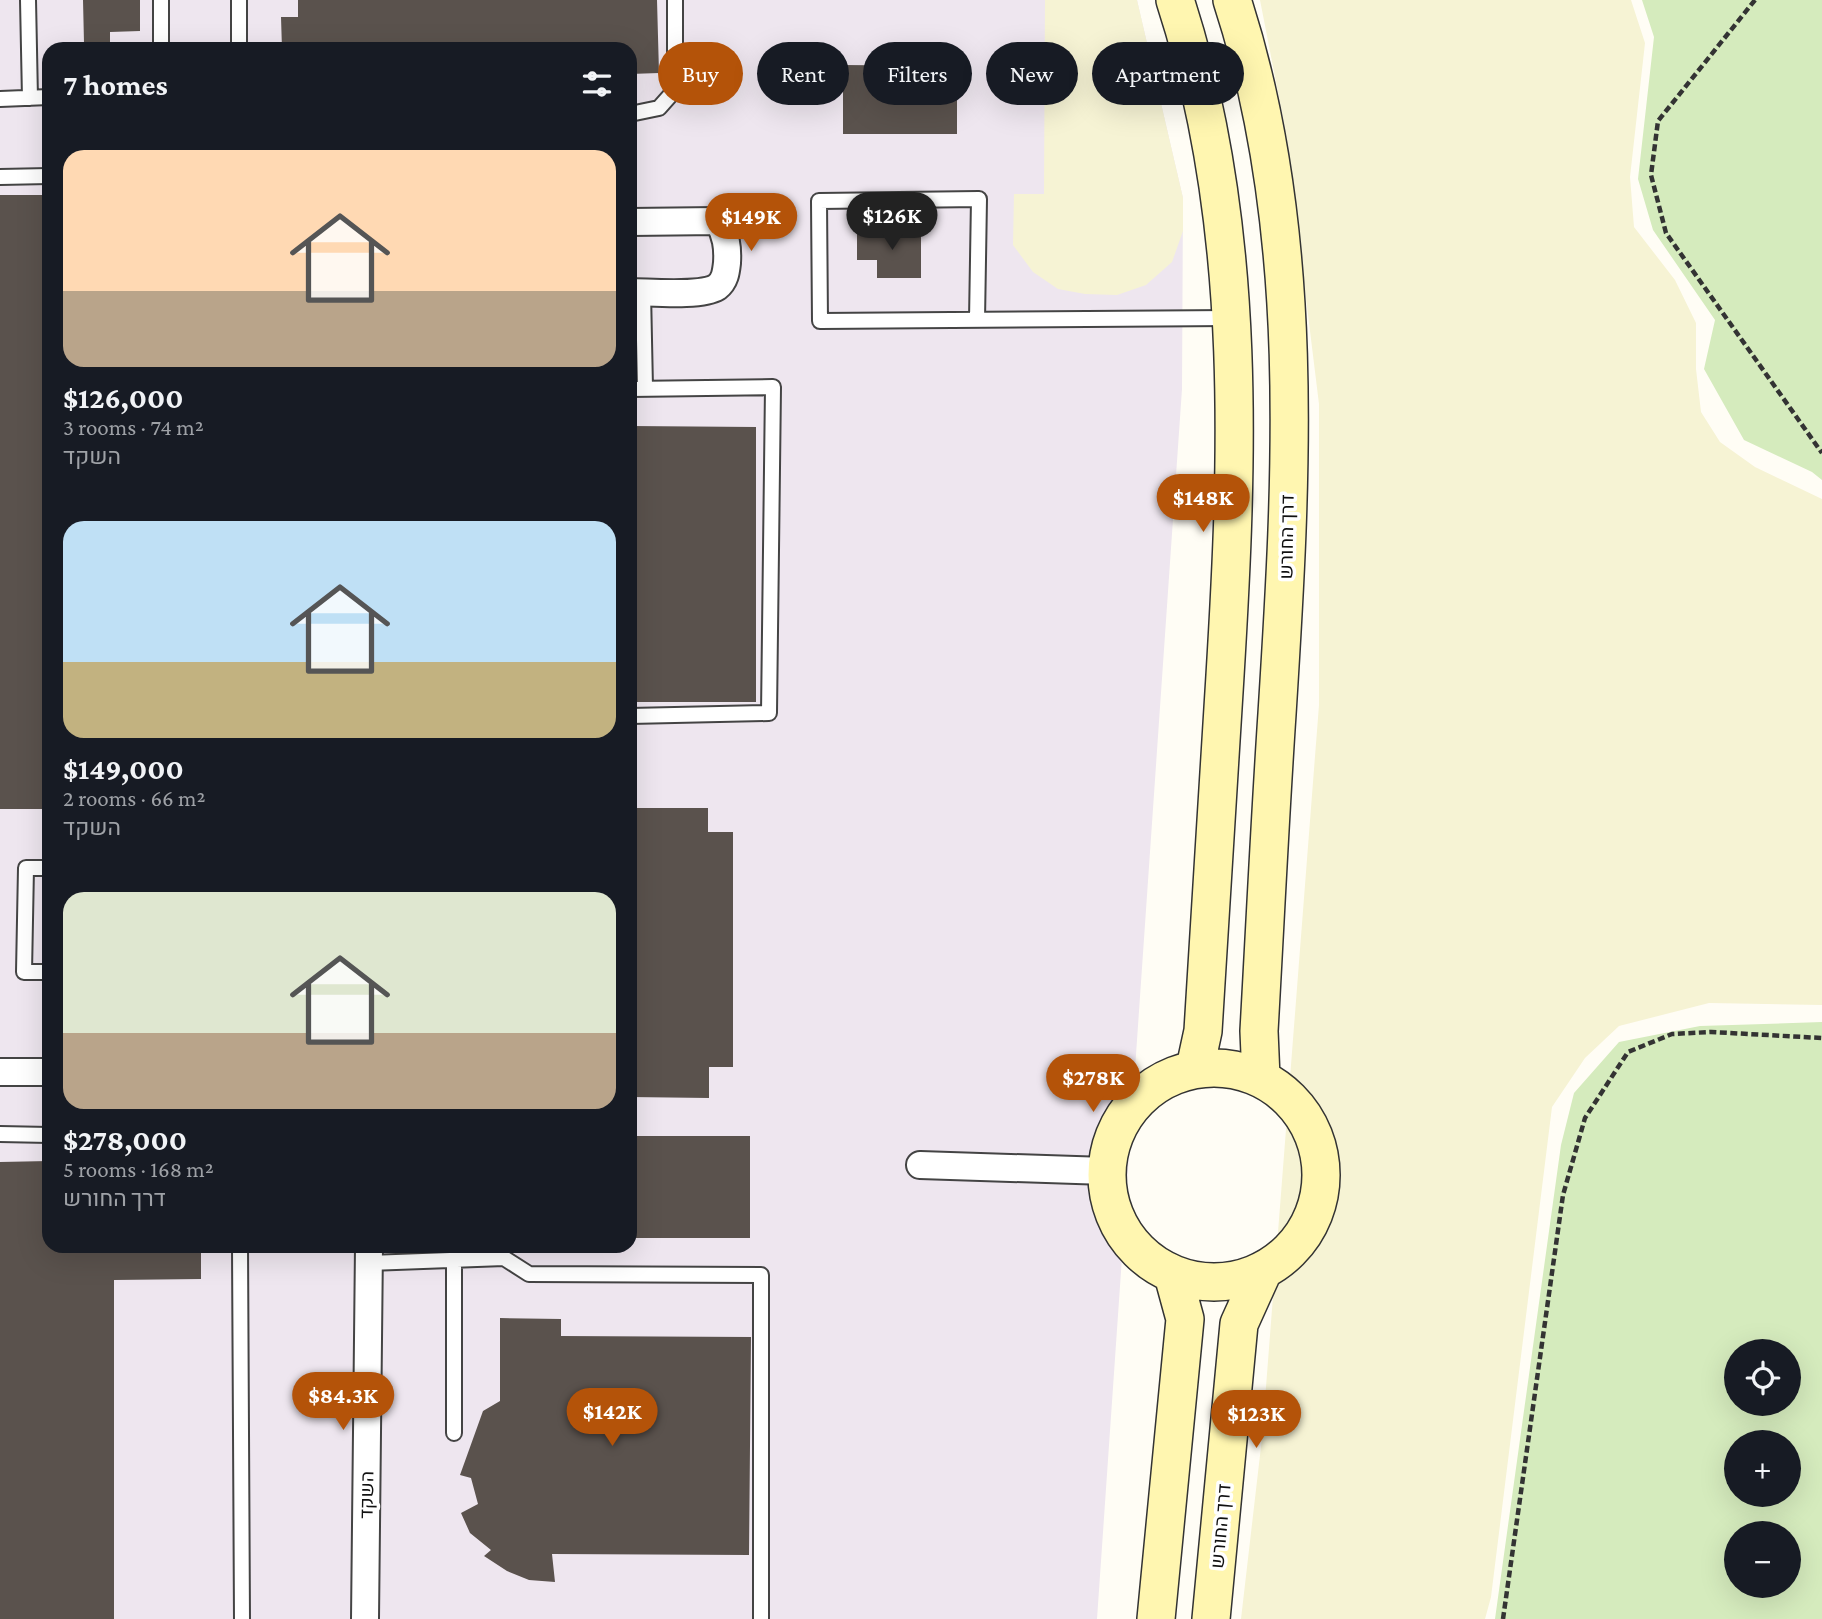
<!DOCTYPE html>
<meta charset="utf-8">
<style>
:root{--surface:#171b24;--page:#20242c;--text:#f1f3f6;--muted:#9ea1a6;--accent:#b45309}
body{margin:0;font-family:"Crimson Pro",Heebo,serif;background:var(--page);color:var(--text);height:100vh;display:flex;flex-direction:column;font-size:26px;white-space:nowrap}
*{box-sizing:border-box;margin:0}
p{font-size:23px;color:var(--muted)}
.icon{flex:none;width:38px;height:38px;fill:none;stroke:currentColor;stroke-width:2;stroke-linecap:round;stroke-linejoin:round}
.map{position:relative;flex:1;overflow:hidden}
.sheet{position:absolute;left:42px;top:42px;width:595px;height:1211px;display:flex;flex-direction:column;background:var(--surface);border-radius:21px;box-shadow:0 7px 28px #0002}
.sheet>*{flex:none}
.top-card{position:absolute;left:658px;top:42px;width:665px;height:63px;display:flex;gap:14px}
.controls{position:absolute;left:1724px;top:1339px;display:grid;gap:14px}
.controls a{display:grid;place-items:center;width:77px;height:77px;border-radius:50%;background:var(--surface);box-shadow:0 7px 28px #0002;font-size:35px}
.price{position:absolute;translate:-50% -60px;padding:0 16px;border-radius:24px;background:var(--accent);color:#fff;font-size:23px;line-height:46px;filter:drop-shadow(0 2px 4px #0008)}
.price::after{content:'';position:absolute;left:50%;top:42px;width:21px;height:16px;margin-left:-10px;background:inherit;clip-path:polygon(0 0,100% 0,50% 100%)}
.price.active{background:#222;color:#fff}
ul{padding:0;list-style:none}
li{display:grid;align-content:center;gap:14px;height:371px;padding:0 21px}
li span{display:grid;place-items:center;height:217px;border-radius:21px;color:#555}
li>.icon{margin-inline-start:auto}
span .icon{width:126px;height:126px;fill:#fffc;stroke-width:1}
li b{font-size:30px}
h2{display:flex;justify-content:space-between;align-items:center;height:84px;padding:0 21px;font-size:30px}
.chip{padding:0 24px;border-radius:32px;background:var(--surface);box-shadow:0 7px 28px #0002;font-size:24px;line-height:63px}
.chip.active{background:var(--accent);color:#fff}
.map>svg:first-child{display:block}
.industrial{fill:#eee6ef;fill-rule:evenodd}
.farmland{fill:#f6f3d4}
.green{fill:#d5ebbd;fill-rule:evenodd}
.building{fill:#5a524d}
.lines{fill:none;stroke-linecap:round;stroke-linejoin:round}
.lane-casing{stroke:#444;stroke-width:18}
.street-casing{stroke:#444;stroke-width:30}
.secondary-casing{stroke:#333;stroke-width:40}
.path{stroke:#333;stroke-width:4.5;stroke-dasharray:7 3.5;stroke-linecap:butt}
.lane{stroke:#fff;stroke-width:14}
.street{stroke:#fff;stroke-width:26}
.secondary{stroke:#fff6b0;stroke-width:37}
.labels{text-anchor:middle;stroke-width:7;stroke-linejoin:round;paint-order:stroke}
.street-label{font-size:19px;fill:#111;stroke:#fff}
</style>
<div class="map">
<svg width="1822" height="1619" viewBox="0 0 1822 1619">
<rect width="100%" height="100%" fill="#fffdf5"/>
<path class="industrial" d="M0 0H1137L1183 198 1182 389 1097 1619H0ZM49 49H630V1246H49Z"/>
<path class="farmland" d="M1045 0H1137L1183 198V231L1172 262 1146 285 1117 295 1085 294 1058 289 1033 272 1013 245 1014 194H1044Z
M1260 0H1631L1645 43 1630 177 1634 227 1675 280 1696 323V369L1701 412 1720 442 1755 467 1822 499V1005L1709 1003 1619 1026 1585 1058 1552 1107 1491 1597 1485 1619H1241L1262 1438 1319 705V404L1285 128Z"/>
<path class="green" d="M1642 0H1822V480L1812 472 1744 440 1704 369 1715 320 1653 230 1638 179 1654 37Z
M1822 1022V1619H1495L1561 1145 1574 1093 1619 1042 1700 1026ZM1736 1351H1788V1404H1736ZM1736 1442H1788V1494H1736ZM1736 1533H1788V1586H1736Z"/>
<path class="building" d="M83 0H140V31L110 32V43H84Z
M298 0H657L659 73 630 74V49H282L281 17H298Z
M843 65 957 66V134H843Z
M0 195H49V809H0Z
M857 230H921V278H877V260H857Z
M630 426 756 427V702H630Z
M630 808H708V832H733V1067H709V1098L630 1097Z
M630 1136H750V1238H630Z
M49 1161V1246H201V1279L114 1280V1619H0V1162Z
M500 1318 561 1319V1336L751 1337 749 1555 552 1554 555 1582 529 1580 507 1571 484 1556 491 1550 470 1533 461 1513 478 1504 471 1478 460 1475 483 1411 500 1401Z"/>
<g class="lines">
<g class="lane-casing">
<path id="lane" d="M28 0 30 98
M161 49V0
M239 49V0
M0 99 49 97
M630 114 659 108 675 90V0
M0 177 49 176
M643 292 645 388
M977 320 979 199 819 201 820 321 1230 318
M630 389 773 387 769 713 630 716
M49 868H26L24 972H49
M0 1134 49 1135
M240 1246 242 1619
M454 1260V1433
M369 1263 504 1258 529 1274 761 1275V1619"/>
</g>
<g class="street-casing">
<path id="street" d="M630 222 718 221C726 235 728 247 727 263 726 272 725 281 717 287 701 297 650 292 630 292
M0 1072H49
M920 1165 1106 1171
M365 1619 369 1246"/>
</g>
<g class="secondary-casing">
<path id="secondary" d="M1175 0C1250 229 1238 471 1223 708 1216 816 1210 923 1203 1031L1195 1068
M1232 0C1307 229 1292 477 1277 714 1270 819 1265 925 1259 1031L1261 1078
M1107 1175a107 107 0 1 1 214 0a107 107 0 1 1-214 0Z
M1156 1619 1185 1319 1173 1275
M1211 1619 1239 1324 1263 1271"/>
</g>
<path class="path" d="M1755 0 1658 121 1651 175 1666 233 1822 453
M1503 1619 1563 1195 1585 1118 1628 1052 1672 1034 1711 1032 1822 1038"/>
<use href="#lane" class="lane"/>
<use href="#street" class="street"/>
<use href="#secondary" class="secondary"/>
</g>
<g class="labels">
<g class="street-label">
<text transform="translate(1286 537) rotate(-89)" y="7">דרך החורש</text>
<text transform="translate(366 1495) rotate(-89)" y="7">השקד</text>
<text transform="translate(1220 1526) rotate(-85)" y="7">דרך החורש</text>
</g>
</g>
</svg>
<div class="controls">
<a><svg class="icon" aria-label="locate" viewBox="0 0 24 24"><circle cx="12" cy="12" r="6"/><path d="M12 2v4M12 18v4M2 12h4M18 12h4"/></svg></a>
<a>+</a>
<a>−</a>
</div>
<b class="price active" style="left:892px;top:252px">$126K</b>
<b class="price" style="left:751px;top:253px">$149K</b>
<b class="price" style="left:1203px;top:534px">$148K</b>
<b class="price" style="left:1093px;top:1114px">$278K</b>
<b class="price" style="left:343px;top:1432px">$84.3K</b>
<b class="price" style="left:612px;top:1448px">$142K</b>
<b class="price" style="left:1256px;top:1450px">$123K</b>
<div class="top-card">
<a class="chip active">Buy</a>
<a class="chip">Rent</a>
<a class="chip">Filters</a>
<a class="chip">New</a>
<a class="chip">Apartment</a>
</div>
<section class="sheet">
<h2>7 homes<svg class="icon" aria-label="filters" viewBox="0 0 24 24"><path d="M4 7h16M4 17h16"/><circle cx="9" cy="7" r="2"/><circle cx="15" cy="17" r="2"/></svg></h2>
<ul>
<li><span style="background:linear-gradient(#ffd9b3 65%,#b9a48a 0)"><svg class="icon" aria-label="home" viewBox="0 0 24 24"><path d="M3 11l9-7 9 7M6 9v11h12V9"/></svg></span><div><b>$126,000</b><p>3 rooms · 74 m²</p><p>השקד</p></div></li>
<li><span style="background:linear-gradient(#bfe0f5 65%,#c2b280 0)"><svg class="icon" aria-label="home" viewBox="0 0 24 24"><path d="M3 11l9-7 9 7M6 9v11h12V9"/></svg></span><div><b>$149,000</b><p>2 rooms · 66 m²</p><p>השקד</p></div></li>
<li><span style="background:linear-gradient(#dfe7d0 65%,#b9a48a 0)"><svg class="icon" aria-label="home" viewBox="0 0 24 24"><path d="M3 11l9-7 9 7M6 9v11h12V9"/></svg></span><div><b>$278,000</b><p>5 rooms · 168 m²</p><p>דרך החורש</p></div></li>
</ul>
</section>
</div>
